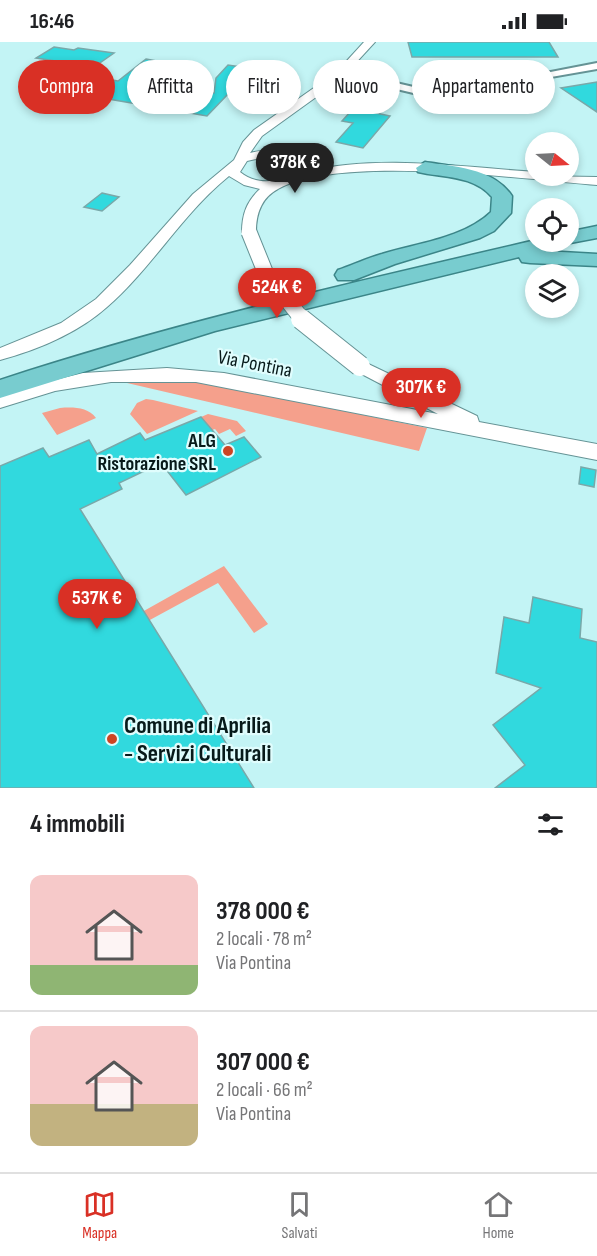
<!DOCTYPE html>
<html lang="it">
<meta charset="utf-8">
<style>
:root{--surface:#fff;--page:#f6f6f6;--text:#202124;--muted:#757577;--line:#e0e0e0;--accent:#d93025}
body{margin:0;font-family:"Sofia Sans Condensed",sans-serif;background:var(--page);color:var(--text);height:100vh;display:flex;flex-direction:column;font-size:22px;white-space:nowrap}
*{box-sizing:border-box;margin:0}
p{font-size:20px;color:var(--muted)}
.icon{flex:none;width:33px;height:33px;fill:none;stroke:currentColor;stroke-width:2;stroke-linecap:round;stroke-linejoin:round}
.map{position:relative;height:746px;overflow:hidden}
.details{display:flex;flex-direction:column;background:var(--surface);flex:1}
.details>*{flex:none}
.hud{position:absolute;left:18px;top:18px;width:561px;height:54px;display:flex;gap:12px}
.needle{width:39px;rotate:108deg}
.controls{position:absolute;left:525px;top:90px;display:grid;gap:12px}
.controls a{display:grid;place-items:center;width:54px;height:54px;border-radius:50%;background:var(--surface);box-shadow:0 3px 9px #0003;font-size:30px}
.price{position:absolute;translate:-50% -51px;padding:0 14px;border-radius:21px;background:var(--accent);color:#fff;font-size:20px;line-height:39px;filter:drop-shadow(0 2px 3px #0008)}
.price::after{content:'';position:absolute;left:50%;top:36px;width:18px;height:14px;margin-left:-9px;background:inherit;clip-path:polygon(0 0,100% 0,50% 100%)}
.price.on{background:#222;color:#fff}
ul{padding:0;list-style:none}
li{display:flex;align-items:center;gap:18px;height:150px;padding:0 30px}
li+li{border-top:2px solid var(--line)}
li span{display:grid;place-items:center;flex:none;width:168px;height:120px;border-radius:12px;color:#555}
li>.icon{margin-inline-start:auto}
span .icon{width:72px;height:72px;fill:#fffc;stroke-width:1}
li b{font-size:26px}
h2{display:flex;justify-content:space-between;align-items:center;height:72px;padding:0 30px;font-size:26px}
.tag{padding:0 21px;border-radius:27px;background:var(--surface);box-shadow:0 3px 9px #0003;font-size:21px;line-height:54px}
.tag.on{background:var(--accent);color:#fff}
.status{display:flex;justify-content:space-between;align-items:center;height:42px;padding:0 30px;background:var(--surface);direction:ltr}
.status svg{height:16px;fill:currentColor}
.menu{display:flex;justify-content:space-around;align-items:center;height:84px;border-top:2px solid var(--line);background:var(--surface);font-size:16px;color:var(--muted)}
.menu a{display:grid;justify-items:center;gap:3px}
.menu .on{color:var(--accent)}
.map>svg:first-child{display:block}
.green{fill:#f5a08c}
.building{fill:#31d9de;stroke:#79a8a9;stroke-width:1.5}
.lines{fill:none;stroke-linecap:round;stroke-linejoin:round}
.minor-casing{stroke:#659395;stroke-width:4}
.tertiary-casing{stroke:#659395;stroke-width:2}
.trunk-casing{stroke:#3b8588;stroke-width:3}
.minor{fill:#fff;fill-rule:evenodd}
.tertiary{fill:#fff;fill-rule:evenodd}
.trunk{fill:#78cccf;fill-rule:evenodd}
.tertiary-bridge-far1-casing{stroke:#659395;stroke-width:17;stroke-linecap:butt}
.tertiary-bridge-casing{stroke:#659395;stroke-width:22;stroke-linecap:butt}
.tertiary-bridge-far1{stroke:#fff;stroke-width:15}
.tertiary-bridge{stroke:#fff;stroke-width:20}
.poi-dot{fill:#ce4423;stroke:#e0fdfd;stroke-width:2}
.labels{text-anchor:middle;stroke-width:4.5;stroke-linejoin:round;paint-order:stroke}
.street-label{font-size:20px;fill:#071a1a;stroke:#e0fdfd}
.poi-label{font-size:20px;font-weight:bold;fill:#071a1a;stroke:#e0fdfd;text-anchor:end}
.near-poi-label{font-size:24px;font-weight:bold;fill:#071a1a;stroke:#e0fdfd;text-anchor:start}
</style>
<div class="status"><b>16:46</b><svg viewBox="0 0 49 12"><path d="M0 12V9h3v3zM5 12V6h3v6zM10 12V3h3v9zM15 12V0h3v12zM26 1h20v11H26zM47 4h2v5h-2z"/></svg></div>
<div class="map">
<svg width="597" height="746" viewBox="0 0 597 746">
<rect width="100%" height="100%" fill="#c3f4f5"/>
<path class="green" d="M184 336 427 386 419 409 127 341Z
M146 357 153 358 198 369 147 392 130 372 137 361Z
M60 366C73 365 88 365 96 376L57 393 42 371Z
M208 372 237 379 246 389 236 394 230 387 219 392 215 387 212 388 201 375Z
M224 524 268 582 254 591 218 541 148 579 142 570Z"/>
<path class="building" d="M408 0H549L558 15H412Z
M54 5 74 8 78 6 114 11 94 25 36 16Z
M146 17 167 21 143 40 214 51 216 36 228 23 255 27 272 33 252 49 230 50 207 74 85 53 107 37 118 39Z
M597 40V70L561 46Z
M369 49 392 53 376 71 390 74 363 106 336 100 353 81 342 79Z
M102 151 119 155 102 169 84 165Z
M201 375 225 403 244 395 261 415 186 453 161 421 119 441 122 447 80 467 254 746H0V424L43 406 49 415 89 398 97 412 140 391 145 398Z
M581 425 596 428 594 445 579 442Z
M533 555 582 567 580 596 597 600V746H495L525 723 493 683 541 646 496 631 504 575 529 581Z"/>
<g class="lines">
<g class="minor-casing">
<path id="minor" d="M597 21V27L488 46 483 43Z
M353 31 422 47 466 42 471 45 422 53 350 36V32Z"/>
</g>
<g class="tertiary-casing">
<path id="tertiary" d="M364 0H375L352 25 358 29V35L337 40 262 94 250 111C270 106 285 109 302 119L305 130C379 112 460 125 536 130V134L597 135V143C522 137 340 112 278 147 261 156 256 172 256 190L249 194 242 190C242 172 247 159 260 147L244 143 229 134C182 172 152 226 107 265 78 291 37 308 0 318V306L61 281 96 257 130 223 193 152 234 118 243 100 254 88 328 36 323 32 328 26 343 23ZM341 29 348 31 340 33 335 31ZM261 116 279 117 291 124V129C277 143 255 142 240 130L247 119Z
M360 318 477 374 479 380 597 402V418L196 340H111L55 349 0 366V352L83 331 167 326 224 331 438 372 354 328 351 324 354 320Z"/>
</g>
<g class="trunk-casing">
<path id="trunk" d="M425 120C456 125 493 126 512 154L511 171 494 189 480 196 395 222 354 238H338L335 233 338 228C353 223 367 216 382 212 418 201 464 196 491 170L492 155C473 133 444 136 418 130L416 126Z
M597 184V196L565 202 544 209 597 212V224L530 221 522 220 519 215 215 289 0 356V338C176 280 356 240 536 198L568 200V190Z"/>
</g>
<use href="#minor" class="minor"/>
<use href="#tertiary" class="tertiary"/>
<use href="#trunk" class="trunk"/>
<g class="tertiary-bridge-far1-casing">
<path id="tertiary-bridge-far1" d="M249 190 266 232 303 278"/>
</g>
<g class="tertiary-bridge-casing">
<path id="tertiary-bridge" d="M301 277 360 324"/>
</g>
<use href="#tertiary-bridge-far1" class="tertiary-bridge-far1"/>
<use href="#tertiary-bridge" class="tertiary-bridge"/>
</g>
<g class="poi-dot">
<circle cx="228" cy="409" r="6"/>
<circle cx="112" cy="697" r="6"/>
</g>
<g class="labels">
<g class="street-label">
<text transform="translate(255 321) rotate(11)" y="7">Via Pontina</text>
</g>
<g class="poi-label">
<text x="216" y="405">ALG<tspan x="216" dy="23">Ristorazione SRL</tspan></text>
</g>
<g class="near-poi-label">
<text x="124" y="691">Comune di Aprilia<tspan x="124" dy="28">- Servizi Culturali</tspan></text>
</g>
</g>
</svg>
<div class="controls">
<a><svg class="needle" viewBox="-14 -14 28 28"><path d="M0-13l5 13h-10z" fill="#e53935"/><path d="M0 13l5-13h-10z" fill="#757577"/></svg></a>
<a><svg class="icon" aria-label="locate" viewBox="0 0 24 24"><circle cx="12" cy="12" r="6"/><path d="M12 2v4M12 18v4M2 12h4M18 12h4"/></svg></a>
<a><svg class="icon" aria-label="layers" viewBox="0 0 24 24"><path d="M12 4l9 5-9 5-9-5zM3 14l9 5 9-5"/></svg></a>
</div>
<b class="price on" style="left:295px;top:152px">378K €</b>
<b class="price" style="left:277px;top:277px">524K €</b>
<b class="price" style="left:421px;top:377px">307K €</b>
<b class="price" style="left:97px;top:588px">537K €</b>
<div class="hud">
<a class="tag on">Compra</a>
<a class="tag">Affitta</a>
<a class="tag">Filtri</a>
<a class="tag">Nuovo</a>
<a class="tag">Appartamento</a>
</div>
</div>
<section class="details">
<h2>4 immobili<svg class="icon" aria-label="filters" viewBox="0 0 24 24"><path d="M4 7h16M4 17h16"/><circle cx="9" cy="7" r="2"/><circle cx="15" cy="17" r="2"/></svg></h2>
<ul>
<li><span style="background:linear-gradient(#f6c9c9 75%,#8fb573 0)"><svg class="icon" aria-label="home" viewBox="0 0 24 24"><path d="M3 11l9-7 9 7M6 9v11h12V9"/></svg></span><div><b>378 000 €</b><p>2 locali · 78 m²</p><p>Via Pontina</p></div></li>
<li><span style="background:linear-gradient(#f6c9c9 65%,#c2b280 0)"><svg class="icon" aria-label="home" viewBox="0 0 24 24"><path d="M3 11l9-7 9 7M6 9v11h12V9"/></svg></span><div><b>307 000 €</b><p>2 locali · 66 m²</p><p>Via Pontina</p></div></li>
</ul>
</section>
<nav class="menu">
<a class="on"><svg class="icon" aria-label="map" viewBox="0 0 24 24"><path d="M3 6l6-2 6 2 6-2v14l-6 2-6-2-6 2zM9 4v14M15 6v14"/></svg>Mappa</a>
<a><svg class="icon" aria-label="saved" viewBox="0 0 24 24"><path d="M7 4h10v16l-5-4-5 4z"/></svg>Salvati</a>
<a><svg class="icon" aria-label="home" viewBox="0 0 24 24"><path d="M3 11l9-7 9 7M6 9v11h12V9"/></svg>Home</a>
</nav>
